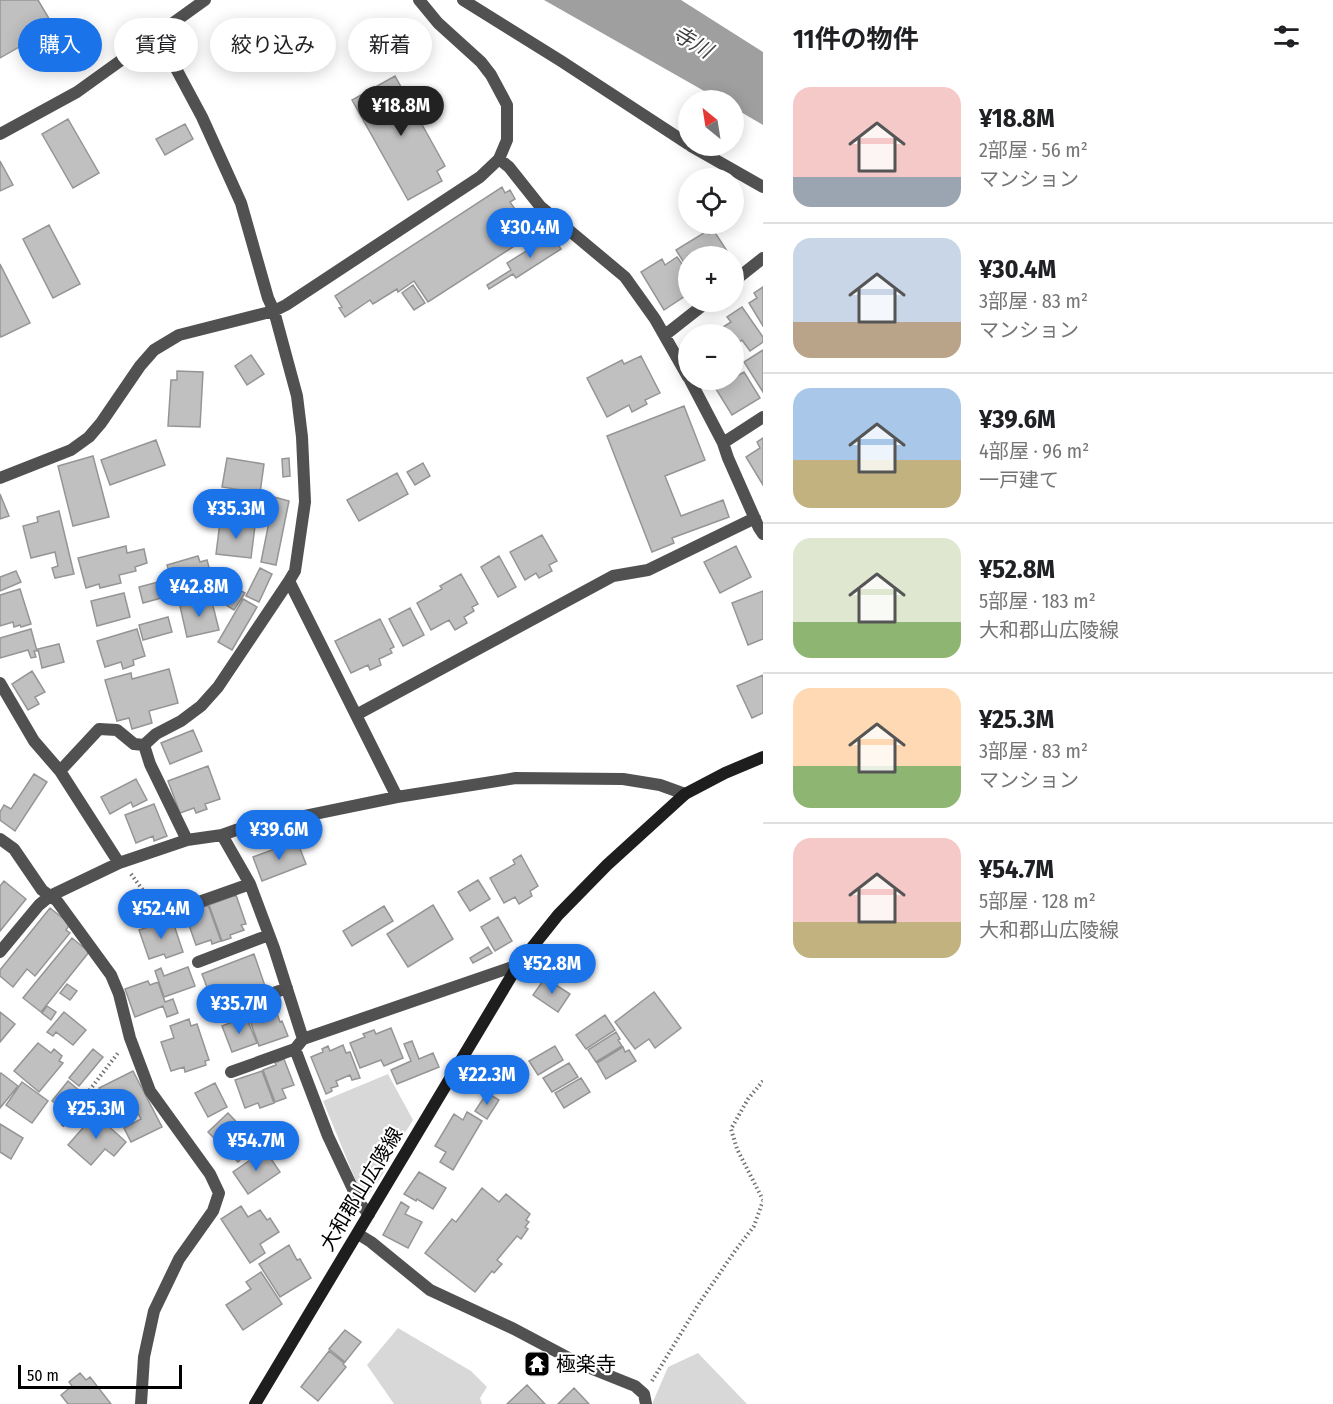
<!DOCTYPE html>
<html lang="ja">
<meta charset="utf-8">
<style>
:root{--surface:#fff;--page:#f6f6f6;--text:#202124;--muted:#757577;--line:#e0e0e0;--accent:#1a73e8}
body{margin:0;font-family:"Fira Sans Condensed","Noto Sans JP",sans-serif;background:var(--page);color:var(--text);height:100vh;display:flex;flex-direction:column;font-size:22px;white-space:nowrap}
*{box-sizing:border-box;margin:0}
p{font-size:20px;color:var(--muted)}
.icon{flex:none;width:33px;height:33px;fill:none;stroke:currentColor;stroke-width:2;stroke-linecap:round;stroke-linejoin:round}
.map{position:relative;flex:1;overflow:hidden}
.details{display:flex;flex-direction:column;background:var(--surface);width:570px}
.details>*{flex:none}
.hud{position:absolute;left:18px;top:18px;width:570px;height:54px;display:flex;gap:12px}
.needle{width:39px;rotate:330deg}
.tools{position:absolute;left:678px;top:90px;display:grid;gap:12px}
.tools a{display:grid;place-items:center;width:66px;height:66px;border-radius:50%;background:var(--surface);box-shadow:0 3px 15px #0003;font-size:30px}
.scale{position:absolute;left:18px;bottom:15px;width:164px;box-sizing:border-box;padding-left:6px;border:3px solid #000;border-top:0;font-size:16px;line-height:21px;white-space:nowrap;color:#000;-webkit-text-stroke:4px #fff;paint-order:stroke}
.price{position:absolute;translate:-50% -51px;padding:0 14px;border-radius:21px;background:var(--accent);color:#fff;font-size:20px;line-height:39px;filter:drop-shadow(0 2px 3px #0008)}
.price::after{content:'';position:absolute;left:50%;top:36px;width:18px;height:14px;margin-left:-9px;background:inherit;clip-path:polygon(0 0,100% 0,50% 100%)}
.price.on{background:#222;color:#fff}
ul{padding:0;list-style:none}
li{display:flex;align-items:center;gap:18px;height:150px;padding:0 30px}
li+li{border-top:2px solid var(--line)}
li span{display:grid;place-items:center;flex:none;width:168px;height:120px;border-radius:18px;color:#555}
li>.icon{margin-inline-start:auto}
span .icon{width:72px;height:72px;fill:#fffc;stroke-width:1}
li b{font-size:26px}
h2{display:flex;justify-content:space-between;align-items:center;height:72px;padding:0 30px;font-size:26px}
.tag{padding:0 21px;border-radius:27px;background:var(--surface);box-shadow:0 3px 15px #0003;font-size:21px;line-height:54px}
.tag.on{background:var(--accent);color:#fff}
main{display:flex;flex:1;min-height:0}
.map>svg:first-child{display:block}
.green{fill:#d8d8d8}
.water{fill:#9f9f9f}
.building{fill:#c0c0c0;stroke:#959595;stroke-width:1.5}
.lines{fill:none;stroke-linecap:round;stroke-linejoin:round}
.path{stroke:#737373;stroke-width:4;stroke-dasharray:1.5 3;stroke-linecap:butt}
.minor{stroke:#515151;stroke-width:12}
.secondary{stroke:#1e1e1e;stroke-width:12}
.labels{text-anchor:middle;stroke-width:4.5;stroke-linejoin:round;paint-order:stroke}
.street-label{font-size:20px;fill:#000;stroke:#fff}
.poi-label{font-size:20px;fill:#000;stroke:#fff;text-anchor:start}
.water-label{font-size:21px;font-style:italic;fill:#404040;stroke:#fff}
</style>
<main>
<div class="map">
<svg width="763" height="1404" viewBox="0 0 763 1404">
<rect width="100%" height="100%" fill="#fff"/>
<path class="green" d="M388 1074 413 1120 385 1165 386 1169 369 1194 360 1191 323 1101Z
M398 1328 471 1371 487 1387 480 1398 482 1404H394L367 1365Z
M698 1353 747 1404H652L668 1367Z"/>
<path class="water" d="M544 0H681L763 52V125L734 108V100H720Z"/>
<path class="building" d="M0 0H38L54 27 0 58Z
M395 76 445 166 437 171 442 181 408 200 352 100Z
M68 119 99 173 73 188 42 134Z
M185 124 193 139 165 155 156 139Z
M0 161 13 185 0 191Z
M502 187 505 193 510 190 515 199 510 202 519 215 516 217 519 222 510 228 519 243 428 302 414 281 398 292 397 289 373 304 370 300 345 317 339 308 342 307 335 296Z
M49 225 80 284 53 298 23 239Z
M707 231 709 234 714 231 727 251 719 256H688V269L676 250Z
M552 235 561 249 516 278 513 274 489 289 487 285 511 270 507 263Z
M677 257 688 272V294L664 310 641 272 662 259 665 265Z
M0 264 30 323 1 337 0 335Z
M413 285 425 303 414 310 402 293Z
M763 287V326L749 303 757 298 754 293Z
M742 307 763 337V342L750 351 742 340 734 346V334H724L720 329 731 322 727 317Z
M763 350V392L744 362Z
M251 355 264 374 247 385 235 366Z
M641 356 660 393 645 400 647 404 632 412 629 405 607 417 587 378 622 360 624 364Z
M177 371 203 372 200 427 168 426 171 380H177Z
M734 371 737 376 744 372 760 398 732 415 716 389 725 383 723 380H734Z
M684 406 705 460 665 476 681 516 723 500 729 517 672 538 674 543 652 552 607 436Z
M763 438V485L746 457 760 448 757 442Z
M156 440 165 465 110 485 101 460Z
M93 456 109 517 73 526 58 466Z
M227 458 264 464 260 493 222 487Z
M289 458 290 476 283 477 282 459Z
M423 463 430 476 415 485 407 472Z
M397 473 408 494 359 521 347 500Z
M0 494 9 516 0 519Z
M274 497 289 501 276 565 261 562Z
M59 511 74 574 55 578 52 568 58 566 55 552 31 558 23 526 38 522 37 517Z
M220 522 255 526 251 558 216 554Z
M542 535 557 561 549 565 552 571 539 578 536 573 525 580 510 552Z
M126 546 127 553 144 549 147 563 135 567 136 571 119 575 121 583 100 588 99 584 86 588 78 558Z
M736 546 751 577 720 593 704 562Z
M198 556 200 562 207 560 214 586 176 596 167 565Z
M499 556 516 587 498 597 481 567Z
M260 568 272 574 259 602 246 596Z
M16 571 21 582 0 591V577Z
M461 574 478 604 472 607 474 611 464 617 467 623 455 630 449 620 431 630 417 603 442 589 440 586Z
M162 581 165 597 143 603 139 587Z
M231 585 245 593 234 610 221 602Z
M20 589 31 624 21 627 20 625 14 627 13 622 0 626V595Z
M763 591V639L748 645 732 603Z
M124 593 130 617 97 626 91 601Z
M243 599 257 607 232 650 218 642Z
M204 600 205 604 212 602 219 630 187 637 180 606Z
M410 608 424 635 403 646 389 619Z
M168 617 172 632 143 640 139 625Z
M380 619 394 647 390 649 392 653 379 659 381 665 370 670 368 665 351 673 335 641Z
M31 629 37 651H34L36 657 31 658 28 650 0 658V638Z
M137 629 145 656 133 660 134 665 123 669 121 662 105 667 97 641Z
M59 644 64 662 42 668 38 649Z
M169 669 178 703 149 711 152 723 132 729 129 718 117 721 105 680 131 673 132 679Z
M32 671 45 692 35 697 39 704 28 710 12 684Z
M763 675V713L752 718 737 686Z
M193 730 202 751 170 764 161 743Z
M208 766 220 799 205 804 207 809 196 813 194 808 180 813 168 781Z
M34 774 47 782 15 831 0 820V812L4 805 11 809Z
M136 779 147 800 133 807 131 802 110 814 101 797Z
M154 804 167 836 154 841 153 836 136 843 125 815Z
M297 841 306 864 262 881 253 857Z
M521 855 538 886 530 891 532 896 519 904 515 897 504 903 490 878 515 864 513 860Z
M478 880 490 899 470 911 458 892Z
M4 881 26 899 0 931V886Z
M236 895 246 924 241 925 244 930 230 935 231 938 222 941 209 905Z
M142 899 146 914 126 921 121 905Z
M208 905 221 941 212 944 211 940 196 945 185 914Z
M433 905 453 939 408 967 387 934Z
M384 906 393 921 352 946 343 931Z
M50 908 70 924 66 930 70 933 35 976 27 969 13 987 0 976V970Z
M498 917 512 941 495 951 481 927Z
M172 919 183 952 166 958 164 954 149 959 139 930Z
M72 938 89 952 41 1012 23 998Z
M488 947 492 953 473 963 470 958Z
M254 954 265 986 240 997 238 991 212 1001 202 974Z
M188 967 195 986 164 997 155 971 161 968 164 976Z
M545 978 570 994 558 1012 533 995Z
M148 981 150 985 158 982 165 1002 173 999 178 1013 167 1017 163 1006 135 1017 125 989Z
M67 984 77 991 70 1000 60 993Z
M654 992 681 1028 655 1048 649 1039 635 1049 615 1022Z
M274 1005 280 1022 282 1021 288 1036 259 1046 248 1015Z
M47 1006 56 1012 51 1020 42 1013Z
M0 1012 15 1024 0 1042Z
M64 1012 86 1030 73 1045 56 1032 53 1036 47 1032Z
M605 1015 615 1030 586 1049 576 1035Z
M246 1017 257 1043 232 1052 222 1026Z
M189 1019 191 1026 197 1024 209 1060 205 1061 206 1065 185 1072 184 1067 171 1071 161 1042 174 1038 170 1026Z
M391 1028 403 1058 384 1066 381 1060 360 1068 350 1043 365 1037 363 1034 374 1030 376 1034Z
M616 1032 620 1039 618 1040 622 1046 596 1062 588 1050Z
M412 1041 419 1059 433 1053 439 1067 397 1084 391 1070 411 1061 404 1044Z
M38 1043 51 1053 54 1049 62 1056 59 1061 63 1063 39 1092 14 1071Z
M343 1045 346 1053 350 1052 360 1078 352 1080 350 1075 336 1081 338 1086 331 1088 332 1091 326 1094 311 1057 323 1052 322 1049 328 1046 330 1051Z
M555 1046 563 1060 538 1075 529 1061Z
M623 1047 625 1052 629 1050 636 1061 606 1079 597 1063Z
M93 1049 103 1057 79 1086 69 1078Z
M284 1059 294 1085 282 1089 286 1098 275 1102 263 1070 276 1065 275 1063Z
M569 1063 578 1077 552 1092 543 1078Z
M133 1071 162 1127 131 1142 124 1128 141 1119 136 1110 116 1121 99 1088Z
M262 1071 274 1103 260 1108 258 1103 245 1108 235 1080Z
M1 1073 18 1086 0 1108V1074Z
M581 1078 590 1092 564 1108 555 1093Z
M68 1081 80 1091 64 1111 52 1101Z
M22 1082 48 1101 32 1123 6 1105Z
M215 1083 227 1107 208 1117 195 1093Z
M487 1093 499 1100 487 1119 475 1111Z
M467 1112 482 1121 453 1170 440 1162 446 1152 435 1146 454 1114 463 1120Z
M228 1113 257 1144 238 1162 208 1132Z
M95 1114 126 1142 114 1156 105 1149 91 1165 68 1145Z
M0 1124 23 1138 11 1159 0 1152Z
M265 1150 280 1172 248 1194 233 1172Z
M419 1172 446 1188 433 1209 417 1199 416 1201 404 1194Z
M482 1188 499 1202 506 1194 530 1214 526 1220 529 1222 525 1227 528 1229 521 1239 517 1236 497 1260 502 1264 494 1273 492 1271 475 1292 425 1253 452 1219 456 1222Z
M401 1202 409 1207 405 1214 422 1222 408 1248 383 1235Z
M241 1206 248 1217 260 1210 267 1220 270 1218 279 1232 260 1244 265 1253 250 1263 221 1219Z
M289 1245 297 1260 300 1259 311 1278 280 1297 259 1264Z
M261 1272 282 1304 243 1330 226 1305 251 1289 246 1282Z
M345 1330 361 1342 345 1362 329 1349Z
M329 1351 344 1363 343 1364 346 1367 318 1401 301 1387Z
M80 1373 86 1380 90 1377 111 1404H68L61 1395 72 1386 69 1382Z
M527 1385 545 1404H507Z
M574 1388 589 1404H558Z"/>
<g class="lines">
<path class="path" d="M131 874 145 893 165 905
M763 1081 748 1099 731 1129 737 1149 763 1200
M62 1126 118 1053
M652 1381 700 1302 735 1251 754 1226 763 1201"/>
<path class="minor" d="M463 0 561 61 688 144
M0 134 77 92 205 0
M691 146 763 187
M499 159 509 167 540 206 625 277 655 319 688 377
M734 281 763 258
M665 335 707 302
M690 380 723 443 728 458 759 528 763 534
M723 443 763 417
M0 478 71 450 89 437 101 423 140 366 154 350 179 335 274 311 286 305 480 177 499 159 507 140V105L491 75 481 62 438 23 419 0
M289 581 397 797
M0 683 34 741 60 771 119 863
M356 715 613 576 648 570 755 518
M144 745 156 734 181 721 201 706 218 687 289 581 295 571 305 502 302 437 297 396 274 311 268 298 241 203 202 117 158 35
M144 745 150 764 187 840
M60 771 99 729 117 730 134 744 144 745
M222 835 250 884 274 948 303 1039
M0 839 14 849 42 890 57 901 111 975 119 994 130 1038 150 1091 210 1174 219 1193 213 1211 179 1259 154 1311 144 1357 141 1404
M176 912 182 908 250 884
M0 952 39 905 50 896 119 863 187 840 222 835 236 830 397 797 516 778 623 779 660 785 685 794
M198 962 269 935
M217 1014 287 988
M295 1049 328 1136 360 1204 369 1214
M231 1072 295 1049 303 1039 518 965
M358 1234 371 1242 430 1290 514 1329 580 1364 635 1386 644 1394 646 1404"/>
<path class="secondary" d="M255 1404 518 965 558 915 607 865 685 794 725 773 763 757"/>
</g>
<defs>
<g id="temple-square" transform="scale(1.35)"><rect x="-9" y="-9" width="18" height="18" rx="4" fill="#000" stroke="#fff"/><path d="M0-6L5-2H3V0L6.5 2.5H4V6H1.5V3h-3V6H-4V2.5H-6.5L-3 0V-2H-5Z" fill="#fff"/></g>
</defs>
<g fill-rule="evenodd">
<use href="#temple-square" x="537" y="1364"/>
</g>
<g class="labels">
<g class="street-label">
<text transform="translate(361 1189) rotate(-59)" y="7">大和郡山広陵線</text>
</g>
<g class="poi-label">
<text x="556" y="1371">極楽寺</text>
</g>
<g class="water-label">
<text transform="translate(692 42) rotate(31)" y="7">寺川</text>
</g>
</g>
</svg>
<div class="tools">
<a><svg class="needle" viewBox="-14 -14 28 28"><path d="M0-13l5 13h-10z" fill="#e53935"/><path d="M0 13l5-13h-10z" fill="#757577"/></svg></a>
<a><svg class="icon" aria-label="locate" viewBox="0 0 24 24"><circle cx="12" cy="12" r="6"/><path d="M12 2v4M12 18v4M2 12h4M18 12h4"/></svg></a>
<a>+</a>
<a>−</a>
</div>
<div class="scale">50 m</div>
<b class="price on" style="left:401px;top:137px">¥18.8M</b>
<b class="price" style="left:530px;top:259px">¥30.4M</b>
<b class="price" style="left:236px;top:540px">¥35.3M</b>
<b class="price" style="left:199px;top:618px">¥42.8M</b>
<b class="price" style="left:279px;top:861px">¥39.6M</b>
<b class="price" style="left:161px;top:940px">¥52.4M</b>
<b class="price" style="left:552px;top:995px">¥52.8M</b>
<b class="price" style="left:239px;top:1035px">¥35.7M</b>
<b class="price" style="left:487px;top:1106px">¥22.3M</b>
<b class="price" style="left:96px;top:1140px">¥25.3M</b>
<b class="price" style="left:256px;top:1172px">¥54.7M</b>
<div class="hud">
<a class="tag on">購入</a>
<a class="tag">賃貸</a>
<a class="tag">絞り込み</a>
<a class="tag">新着</a>
</div>
</div>
<section class="details">
<h2>11件の物件<svg class="icon" aria-label="filters" viewBox="0 0 24 24"><path d="M4 7h16M4 17h16"/><circle cx="9" cy="7" r="2"/><circle cx="15" cy="17" r="2"/></svg></h2>
<ul>
<li><span style="background:linear-gradient(#f6c9c9 75%,#9aa5b1 0)"><svg class="icon" aria-label="home" viewBox="0 0 24 24"><path d="M3 11l9-7 9 7M6 9v11h12V9"/></svg></span><div><b>¥18.8M</b><p>2部屋 · 56 m²</p><p>マンション</p></div></li>
<li><span style="background:linear-gradient(#c9d6e8 70%,#b9a48a 0)"><svg class="icon" aria-label="home" viewBox="0 0 24 24"><path d="M3 11l9-7 9 7M6 9v11h12V9"/></svg></span><div><b>¥30.4M</b><p>3部屋 · 83 m²</p><p>マンション</p></div></li>
<li><span style="background:linear-gradient(#a9c7e8 60%,#c2b280 0)"><svg class="icon" aria-label="home" viewBox="0 0 24 24"><path d="M3 11l9-7 9 7M6 9v11h12V9"/></svg></span><div><b>¥39.6M</b><p>4部屋 · 96 m²</p><p>一戸建て</p></div></li>
<li><span style="background:linear-gradient(#dfe7d0 70%,#8fb573 0)"><svg class="icon" aria-label="home" viewBox="0 0 24 24"><path d="M3 11l9-7 9 7M6 9v11h12V9"/></svg></span><div><b>¥52.8M</b><p>5部屋 · 183 m²</p><p>大和郡山広陵線</p></div></li>
<li><span style="background:linear-gradient(#ffd9b3 65%,#8fb573 0)"><svg class="icon" aria-label="home" viewBox="0 0 24 24"><path d="M3 11l9-7 9 7M6 9v11h12V9"/></svg></span><div><b>¥25.3M</b><p>3部屋 · 83 m²</p><p>マンション</p></div></li>
<li><span style="background:linear-gradient(#f6c9c9 70%,#c2b280 0)"><svg class="icon" aria-label="home" viewBox="0 0 24 24"><path d="M3 11l9-7 9 7M6 9v11h12V9"/></svg></span><div><b>¥54.7M</b><p>5部屋 · 128 m²</p><p>大和郡山広陵線</p></div></li>
</ul>
</section>
</main>
